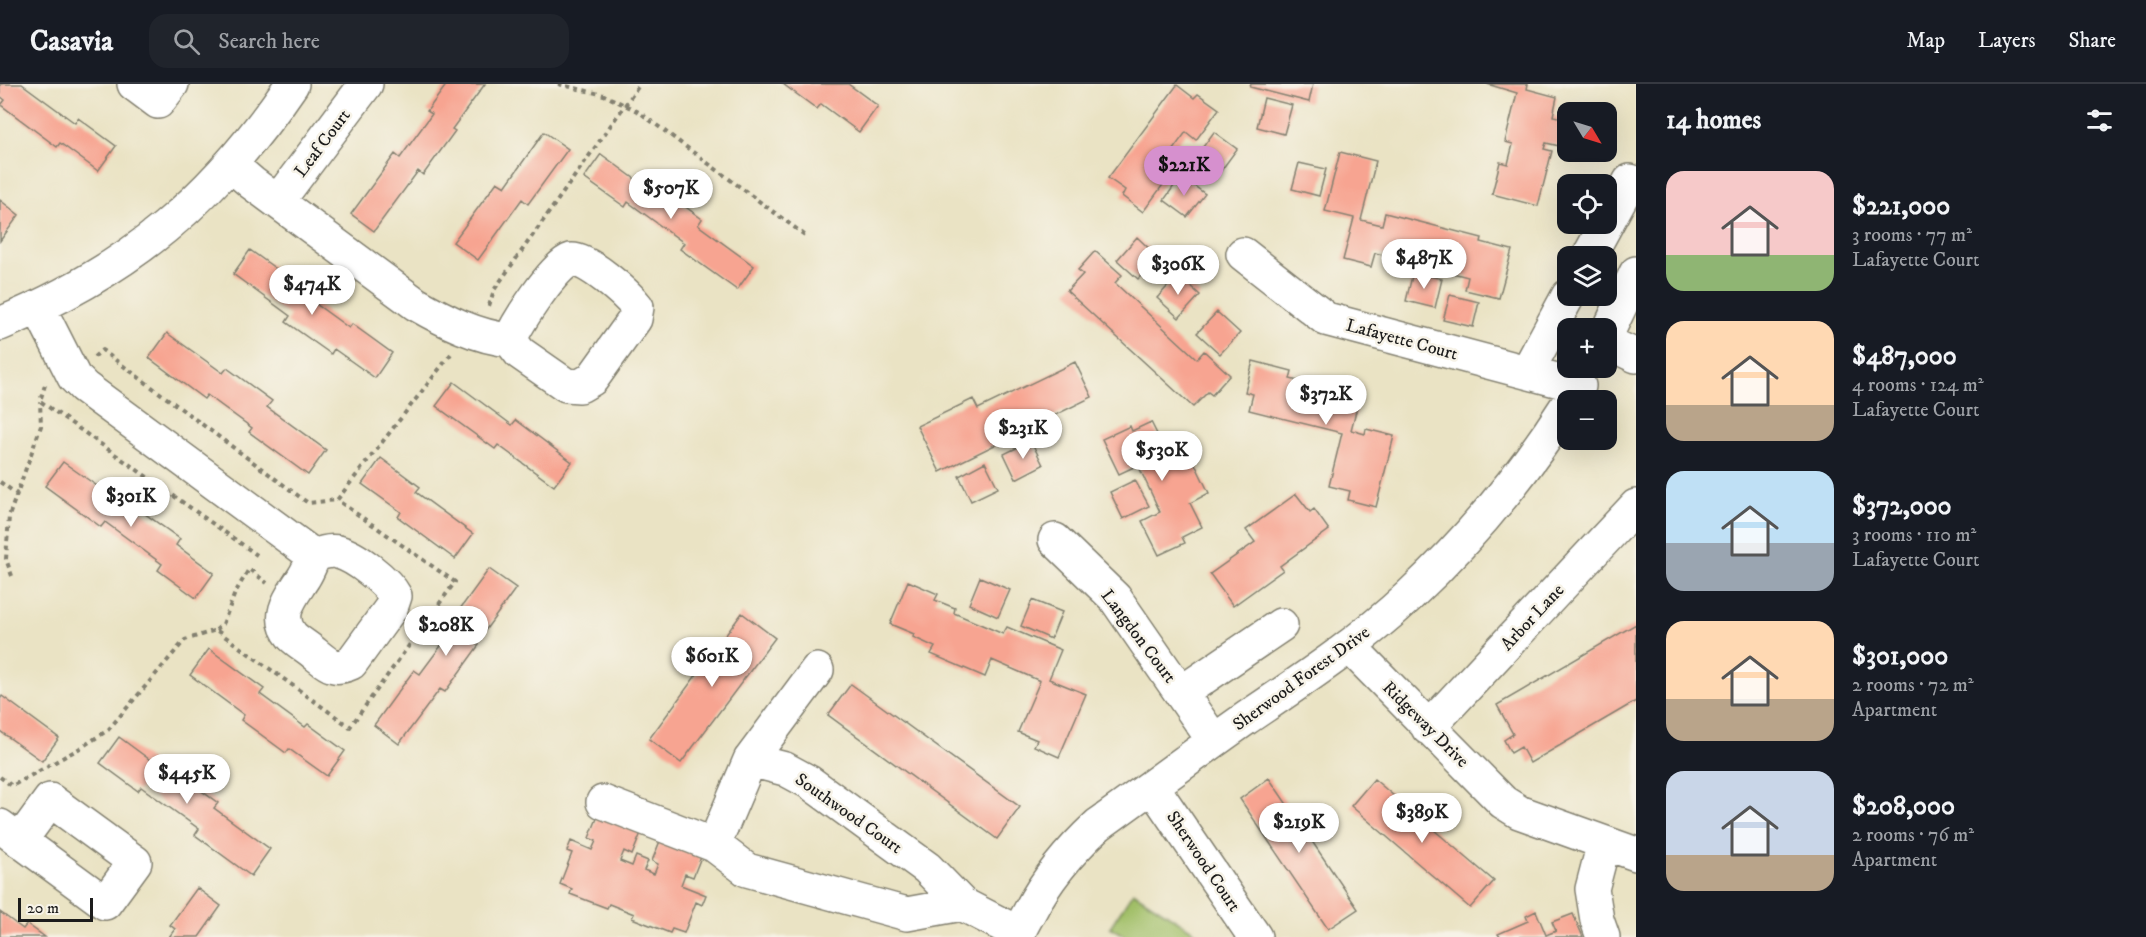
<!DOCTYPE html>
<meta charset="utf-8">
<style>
:root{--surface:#171b24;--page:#20242c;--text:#f1f3f6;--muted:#9ea1a6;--line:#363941;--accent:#d690ce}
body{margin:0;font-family:"IM FELL DW Pica",serif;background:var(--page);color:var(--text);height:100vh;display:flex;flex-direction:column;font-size:22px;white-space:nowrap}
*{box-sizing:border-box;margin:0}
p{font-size:20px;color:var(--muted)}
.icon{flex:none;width:33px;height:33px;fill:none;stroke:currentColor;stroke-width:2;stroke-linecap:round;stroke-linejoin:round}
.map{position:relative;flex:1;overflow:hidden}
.side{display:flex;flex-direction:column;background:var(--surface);width:510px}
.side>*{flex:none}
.needle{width:39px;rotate:128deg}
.tools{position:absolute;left:1557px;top:18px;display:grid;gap:12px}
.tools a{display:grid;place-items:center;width:60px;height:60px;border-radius:12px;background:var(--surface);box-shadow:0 6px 24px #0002;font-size:30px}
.scale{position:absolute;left:18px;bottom:15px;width:75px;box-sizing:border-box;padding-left:6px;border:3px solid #1c1c1c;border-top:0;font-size:16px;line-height:21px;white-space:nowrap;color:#1c1c1c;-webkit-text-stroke:4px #f7f3e8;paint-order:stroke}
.price{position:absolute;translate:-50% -51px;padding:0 14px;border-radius:21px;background:#fff;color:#222;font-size:20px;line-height:39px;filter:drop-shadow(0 2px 3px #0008)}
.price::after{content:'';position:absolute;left:50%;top:36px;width:18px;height:14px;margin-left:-9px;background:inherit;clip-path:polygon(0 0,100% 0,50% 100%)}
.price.on{background:var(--accent);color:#111}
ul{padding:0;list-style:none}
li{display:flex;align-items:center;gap:18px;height:150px;padding:0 30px}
li span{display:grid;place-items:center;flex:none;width:168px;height:120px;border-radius:18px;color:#555}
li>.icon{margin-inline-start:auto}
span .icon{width:72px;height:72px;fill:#fffc;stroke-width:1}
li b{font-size:26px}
h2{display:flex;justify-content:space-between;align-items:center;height:72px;padding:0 30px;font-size:26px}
header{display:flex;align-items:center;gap:36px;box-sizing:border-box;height:84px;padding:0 30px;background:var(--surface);border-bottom:2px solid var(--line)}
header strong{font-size:28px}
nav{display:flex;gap:33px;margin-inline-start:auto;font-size:21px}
.search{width:420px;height:54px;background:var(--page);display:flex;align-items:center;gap:15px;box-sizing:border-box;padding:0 21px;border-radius:18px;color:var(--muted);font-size:22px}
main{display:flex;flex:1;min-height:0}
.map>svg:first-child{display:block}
.green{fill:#a1bf68;stroke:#5e6e42;stroke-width:1.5}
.building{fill:#f7a491}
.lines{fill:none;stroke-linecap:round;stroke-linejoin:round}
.minor-casing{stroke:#838070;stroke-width:36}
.path{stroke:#838070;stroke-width:4;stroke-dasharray:4.5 4.5;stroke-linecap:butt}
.minor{stroke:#fff;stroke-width:33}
.labels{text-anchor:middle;stroke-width:5;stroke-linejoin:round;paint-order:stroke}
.street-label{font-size:18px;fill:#1c1c1c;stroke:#f7f3e8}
</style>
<header>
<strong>Casavia</strong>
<div class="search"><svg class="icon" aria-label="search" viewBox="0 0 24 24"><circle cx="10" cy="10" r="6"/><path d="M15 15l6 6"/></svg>Search here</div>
<nav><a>Map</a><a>Layers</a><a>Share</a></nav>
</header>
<main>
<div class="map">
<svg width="1636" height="853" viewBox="0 0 1636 853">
<rect width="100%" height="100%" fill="#f7f3e8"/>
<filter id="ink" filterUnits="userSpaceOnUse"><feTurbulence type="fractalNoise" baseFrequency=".0167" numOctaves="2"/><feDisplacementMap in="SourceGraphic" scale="12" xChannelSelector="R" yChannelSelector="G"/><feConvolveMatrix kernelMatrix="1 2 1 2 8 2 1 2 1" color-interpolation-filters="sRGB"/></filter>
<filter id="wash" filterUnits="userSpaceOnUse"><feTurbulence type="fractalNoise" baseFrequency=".008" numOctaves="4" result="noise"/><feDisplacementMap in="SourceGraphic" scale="24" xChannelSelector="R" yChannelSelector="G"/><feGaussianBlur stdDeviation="1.35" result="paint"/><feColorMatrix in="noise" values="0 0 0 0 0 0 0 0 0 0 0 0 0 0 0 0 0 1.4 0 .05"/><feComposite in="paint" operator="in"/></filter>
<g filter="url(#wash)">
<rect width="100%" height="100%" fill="#eae3c4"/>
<path class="green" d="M1133 808 1203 853H1126L1110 843Z"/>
<g id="blocks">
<path class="building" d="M0 0H22L75 39 78 34 116 62 98 87 60 59 57 63 1 21 5 16 0 12Z
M447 0H485L452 45 455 47 423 91 418 87 374 147 351 130 395 70 400 74 432 30 427 27Z
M783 0H848L878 22 859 48 821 20 817 25Z
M1251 0H1313L1309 18 1250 3Z
M1487 0H1528L1527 5 1557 13 1553 32 1568 35V64L1546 59 1544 65 1552 67 1538 122 1492 110 1500 78 1508 80 1513 60 1505 58 1517 9Z
M1177 1 1194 14 1198 10 1219 25 1196 56 1186 48 1155 90 1165 98 1143 128 1122 112 1125 106 1108 94Z
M1264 14 1292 21 1284 50 1257 43Z
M544 48 568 65 528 120 522 115 478 176 453 158 497 98 505 103Z
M1214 48 1237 65 1220 88 1197 71Z
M1340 68 1376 77 1361 136 1382 141 1385 129 1482 154 1481 158 1512 166 1499 214 1465 206 1468 193 1375 169 1371 183 1343 176 1354 134 1325 127Z
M601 70 642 100 646 94 702 135 698 141 754 182 737 206 680 165 684 159 628 118 625 123 584 94Z
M1299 79 1326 85 1319 112 1292 105Z
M1181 92 1205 110 1187 133 1164 116Z
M0 116 19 131 0 157Z
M1137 153 1158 173 1138 195 1117 176Z
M250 166 308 208 305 212 349 244 352 240 392 269 375 294 334 265 331 270 286 238 290 232 233 190Z
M1095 167 1122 191 1115 199 1197 275 1204 267 1230 291 1212 311 1208 308 1193 323 1067 207 1083 190 1078 186Z
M1413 188 1442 195 1435 224 1406 217Z
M1178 191 1200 211 1179 234 1157 214Z
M1450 211 1479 218 1473 243 1443 236Z
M1217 228 1240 249 1220 270 1197 249Z
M167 249 223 289 227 284 272 317 267 323 326 366 308 391 249 348 252 344 207 311 204 315 149 274Z
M1253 277 1292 287 1290 295 1329 305 1331 297 1362 304 1351 346 1365 350 1366 345 1394 352 1376 423 1348 416 1350 407 1329 402 1342 349 1249 326 1253 310 1245 308Z
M1075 278 1092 313 940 388 917 342 973 315 978 325Z
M454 298 512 341 516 336 572 378 554 402 498 361 495 365 436 322Z
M1151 338 1163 362 1182 353 1209 409 1190 419 1202 443 1182 453 1185 459 1159 471 1142 437 1160 428 1138 381 1119 390 1102 355 1130 342 1132 347Z
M1031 357 1043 381 1016 395 1004 370Z
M381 374 420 403 416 408 473 450 455 475 398 433 401 428 362 400Z
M63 378 120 418 123 414 180 455 176 461 214 489 196 514 158 486 162 480 105 438 101 443 45 402Z
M985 378 998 404 971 417 959 392Z
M1135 396 1149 422 1123 435 1110 408Z
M1296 410 1310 428 1314 425 1329 446 1280 482 1283 486 1233 522 1210 490 1255 458 1246 446Z
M489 485 516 504 476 559 479 561 445 608 440 605 399 660 374 641 414 586 420 590 455 543 449 540Z
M980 493 1010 506 998 533 969 520Z
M908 497 938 510 935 516 955 524 954 529 1003 550 1007 543 1061 566 1049 595 1086 610 1059 673 1034 662 1037 656 1018 648 1040 597 992 576 985 593 931 570 935 563 913 553 914 550 890 540Z
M1032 516 1062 528 1051 555 1021 542Z
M742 529 775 554 681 679 649 655Z
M1636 540V617L1530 679 1521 663 1511 669 1504 656 1513 650 1497 621Z
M209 565 264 605 260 610 305 643 308 640 345 667 327 692 289 665 286 669 241 636 244 631 190 591Z
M851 600 1020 723 997 755 828 631Z
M2 612 59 654 42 677 0 647V615Z
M119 653 157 681 160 677 218 719 214 724 270 765 251 792 195 751 199 745 141 703 138 707 100 679Z
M1269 694 1358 825 1328 845 1240 715Z
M1374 695 1494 797 1470 824 1351 722Z
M598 732 641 749 632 771 624 767 620 777 632 782 636 772 648 777 644 786 654 790 658 780 652 777 660 757 701 773 693 793 685 790 681 801 706 811 702 821 696 818 684 849 672 845 670 849 632 834 634 830 609 820 607 824 570 810 572 805 560 800 572 769 567 767 571 757 592 766 596 757 589 754Z
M197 804 221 822 199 853H169L175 845 170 841Z
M1536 827 1546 851 1556 847 1552 838 1573 830 1583 853H1500L1498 850 1528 837 1526 832Z
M0 828 23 845 27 840 45 853H0Z"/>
</g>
</g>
<g filter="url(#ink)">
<use href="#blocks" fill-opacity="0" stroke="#838070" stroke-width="1.5"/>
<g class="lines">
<g class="minor-casing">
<path id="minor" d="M134 0 158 18 172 0
M231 81 252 99 416 220C444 236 477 253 510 256L520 269 566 301 580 302 592 295 635 235 637 223C628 211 586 173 571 176 555 180 517 239 510 256
M278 117 366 0
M1243 170 1326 235 1579 302
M1589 172 1630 97 1636 99
M39 224 74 293 84 303 314 472C321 469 330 466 338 468 355 472 387 497 395 512L391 524 351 579C333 587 328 580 314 569 307 563 298 558 292 552 274 531 293 511 304 493 308 487 311 479 314 472
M0 240C130 186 213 116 292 0
M1606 252 1636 189
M1606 258 1636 272
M1527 288 1568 212
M1055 456 1115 514 1214 657
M1349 562 1503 718 1519 728 1636 770
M1181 609 1281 541
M1428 644 1636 422
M750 676 817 586
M1152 702 1255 853
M603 718 714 761 747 786 907 830 962 820 1018 849
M0 742 105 819 135 778 50 716 20 757
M714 761 750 676 785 685 809 698 927 784 962 820
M1017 853C1020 844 1025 836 1030 827 1047 794 1070 767 1098 741 1147 706 1195 670 1245 635 1301 597 1359 559 1409 512 1470 455 1523 391 1568 320
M1603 853 1597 836 1592 805 1604 759"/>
</g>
<path class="path" d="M558 0 604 11 639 28 806 152
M489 222 494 206 640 0
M94 273 102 266 308 419 337 416 451 270
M45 301 40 317 257 471
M0 398 17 410
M12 492 6 475 9 432 41 342 40 318
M216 546 223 540 235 509 249 485 267 499
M0 693 12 702 82 663 108 646 185 556 216 546 350 643 455 498 337 416"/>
<use href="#minor" class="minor"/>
</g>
</g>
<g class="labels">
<g class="street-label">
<text transform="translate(322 59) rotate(-53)" y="6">Leaf Court</text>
<text transform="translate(1402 255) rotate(15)" y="6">Lafayette Court</text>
<text transform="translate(1532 533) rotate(-47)" y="6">Arbor Lane</text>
<text transform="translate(1139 552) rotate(53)" y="6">Langdon Court</text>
<text transform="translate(1301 594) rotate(-36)" y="6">Sherwood Forest Drive</text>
<text transform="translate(1426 640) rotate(45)" y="6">Ridgeway Drive</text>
<text transform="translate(849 729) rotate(35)" y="6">Southwood Court</text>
<text transform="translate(1204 777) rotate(56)" y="6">Sherwood Court</text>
</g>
</g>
</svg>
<div class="tools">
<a><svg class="needle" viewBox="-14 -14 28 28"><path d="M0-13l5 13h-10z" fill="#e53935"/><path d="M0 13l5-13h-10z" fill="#9ea1a6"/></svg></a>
<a><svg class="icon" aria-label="locate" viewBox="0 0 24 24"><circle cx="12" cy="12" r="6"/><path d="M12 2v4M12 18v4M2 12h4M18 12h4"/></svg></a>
<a><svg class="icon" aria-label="layers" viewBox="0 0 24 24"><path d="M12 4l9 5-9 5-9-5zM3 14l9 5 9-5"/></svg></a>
<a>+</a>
<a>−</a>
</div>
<div class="scale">20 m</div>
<b class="price on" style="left:1184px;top:113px">$221K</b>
<b class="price" style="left:671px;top:136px">$507K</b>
<b class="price" style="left:1424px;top:206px">$487K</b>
<b class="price" style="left:1178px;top:212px">$306K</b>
<b class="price" style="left:312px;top:232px">$474K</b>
<b class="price" style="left:1326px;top:342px">$372K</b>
<b class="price" style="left:1023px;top:376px">$231K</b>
<b class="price" style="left:1162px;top:398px">$530K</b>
<b class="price" style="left:131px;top:444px">$301K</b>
<b class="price" style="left:446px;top:573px">$208K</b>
<b class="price" style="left:712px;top:604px">$601K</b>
<b class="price" style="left:187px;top:721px">$445K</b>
<b class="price" style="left:1422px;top:760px">$389K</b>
<b class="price" style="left:1299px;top:770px">$219K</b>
</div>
<section class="side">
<h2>14 homes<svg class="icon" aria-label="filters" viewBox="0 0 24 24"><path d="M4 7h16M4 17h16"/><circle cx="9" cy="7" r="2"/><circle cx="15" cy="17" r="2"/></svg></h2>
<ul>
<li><span style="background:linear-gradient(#f6c9c9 70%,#8fb573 0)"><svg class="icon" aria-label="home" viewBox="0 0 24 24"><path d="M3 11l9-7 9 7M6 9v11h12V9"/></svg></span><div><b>$221,000</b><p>3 rooms · 77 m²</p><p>Lafayette Court</p></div></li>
<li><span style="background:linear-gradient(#ffd9b3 70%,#b9a48a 0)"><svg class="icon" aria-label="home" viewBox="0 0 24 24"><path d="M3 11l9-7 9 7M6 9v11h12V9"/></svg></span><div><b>$487,000</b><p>4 rooms · 124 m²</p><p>Lafayette Court</p></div></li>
<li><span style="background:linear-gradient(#bfe0f5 60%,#9aa5b1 0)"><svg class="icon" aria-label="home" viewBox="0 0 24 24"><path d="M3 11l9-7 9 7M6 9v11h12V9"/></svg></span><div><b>$372,000</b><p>3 rooms · 110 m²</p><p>Lafayette Court</p></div></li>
<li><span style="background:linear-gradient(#ffd9b3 65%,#b9a48a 0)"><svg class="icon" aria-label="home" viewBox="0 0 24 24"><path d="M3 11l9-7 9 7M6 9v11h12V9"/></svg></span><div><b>$301,000</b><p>2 rooms · 72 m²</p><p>Apartment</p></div></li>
<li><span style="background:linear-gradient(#c9d6e8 70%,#b9a48a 0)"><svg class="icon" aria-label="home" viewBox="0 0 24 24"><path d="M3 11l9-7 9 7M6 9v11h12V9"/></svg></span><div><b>$208,000</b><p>2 rooms · 76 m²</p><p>Apartment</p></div></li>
</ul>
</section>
</main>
